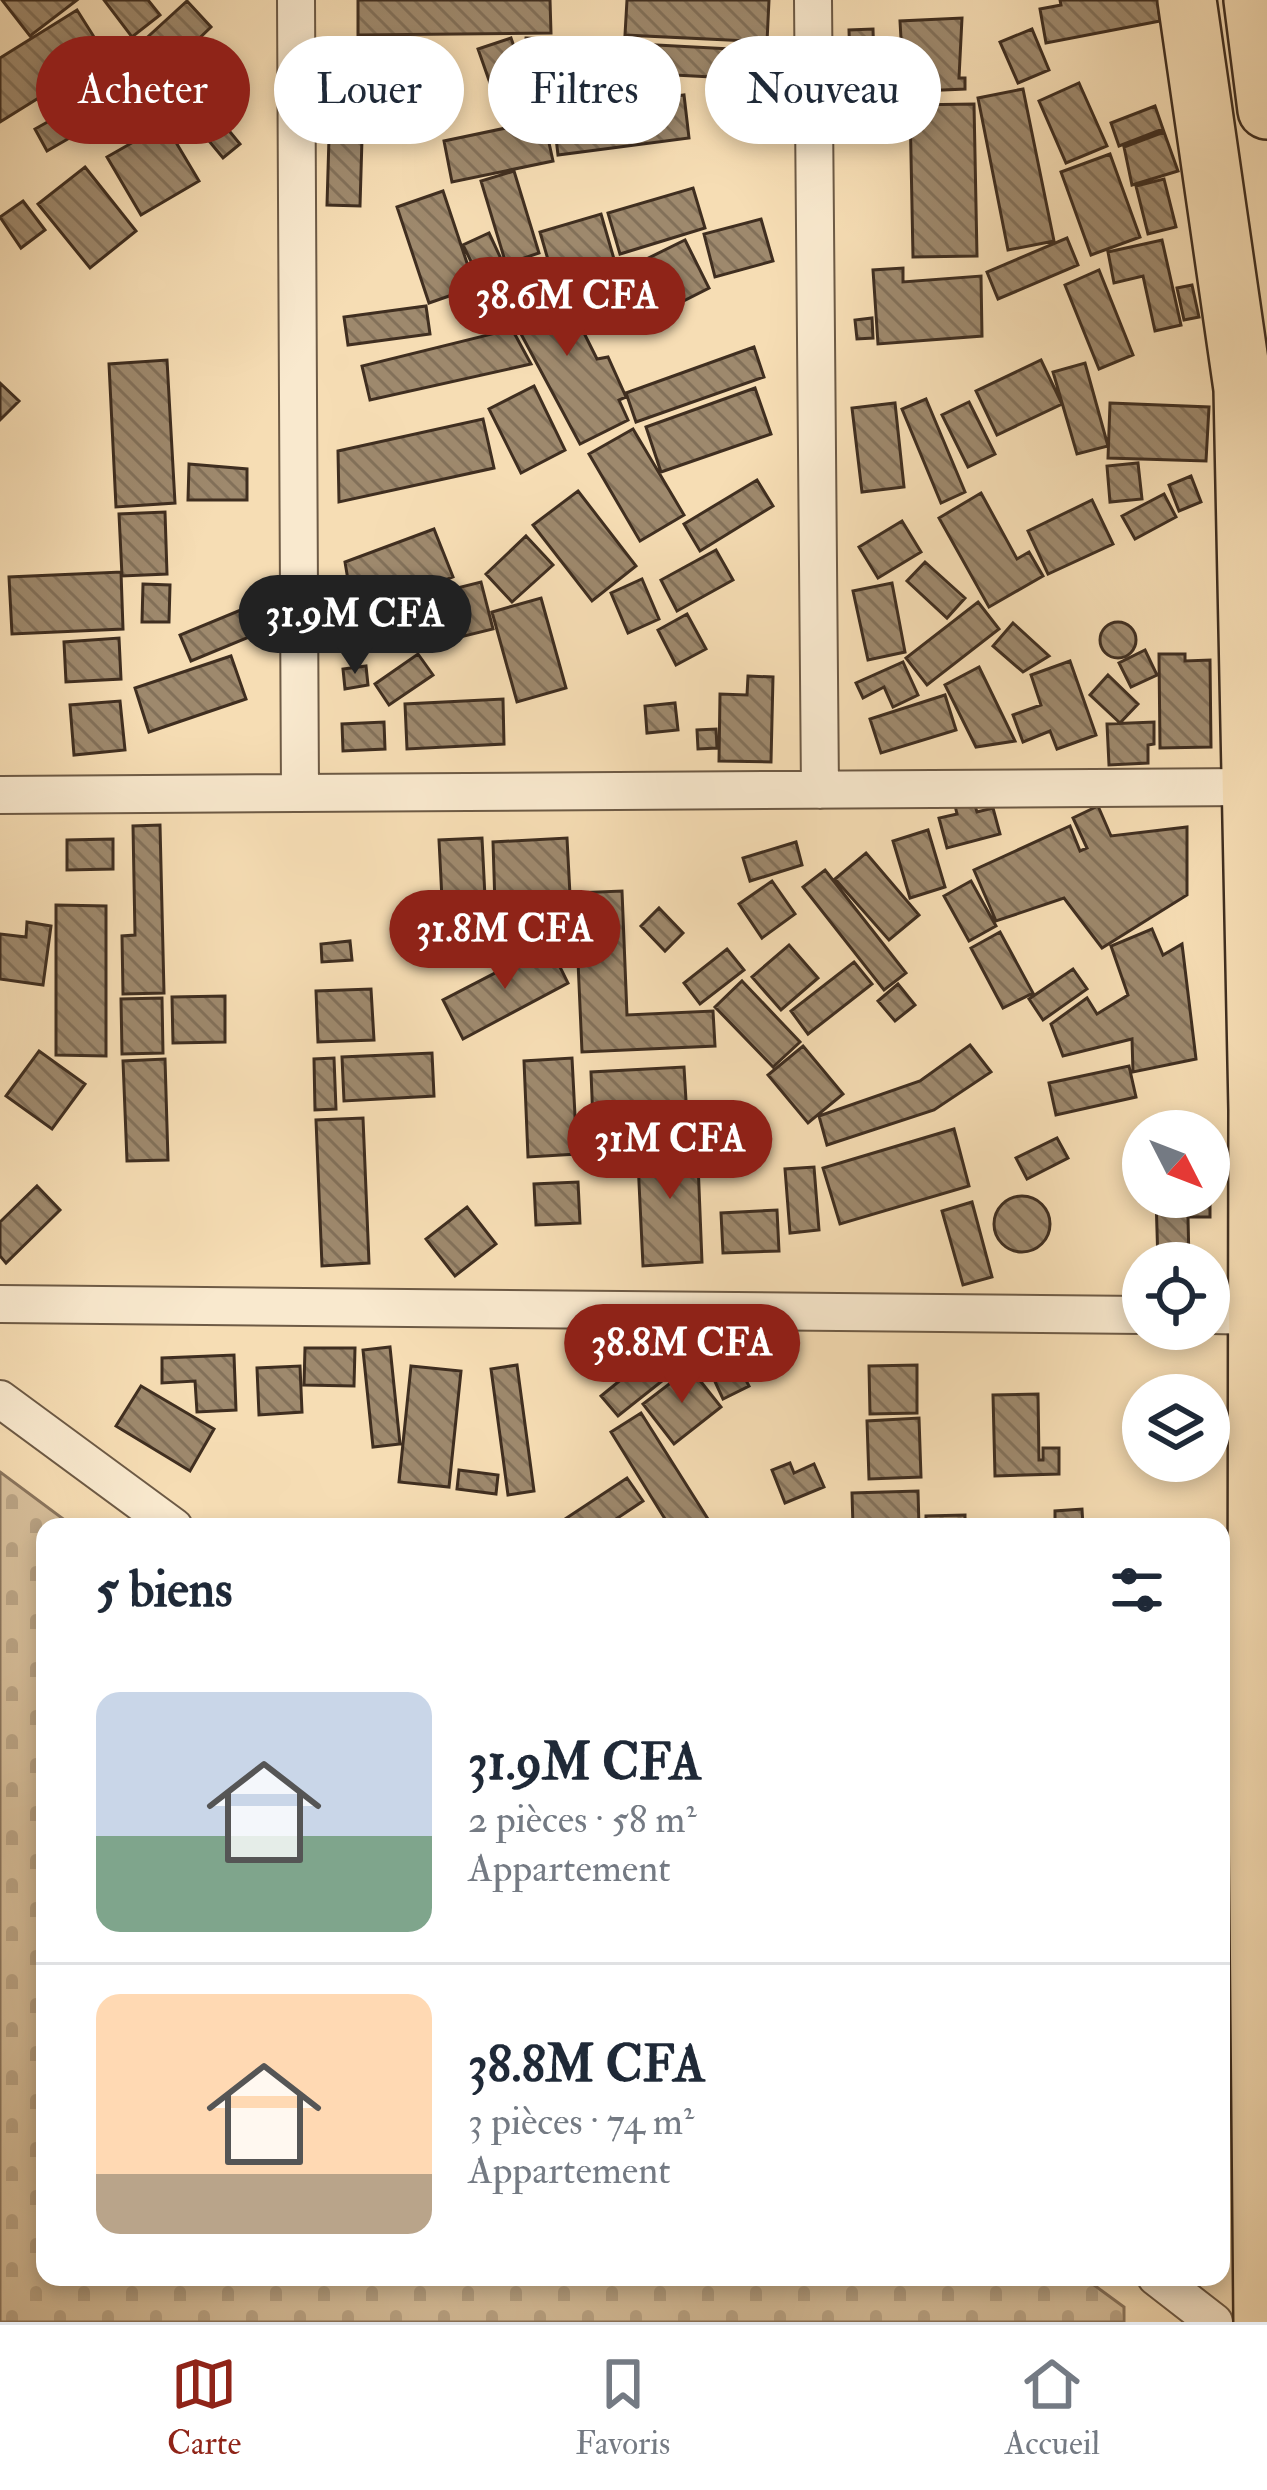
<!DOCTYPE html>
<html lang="fr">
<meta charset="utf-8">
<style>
:root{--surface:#fff;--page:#f6f6f7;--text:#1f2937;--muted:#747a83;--line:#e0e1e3;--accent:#8f2418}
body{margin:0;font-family:"IM FELL Double Pica",serif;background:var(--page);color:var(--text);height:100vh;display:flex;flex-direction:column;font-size:45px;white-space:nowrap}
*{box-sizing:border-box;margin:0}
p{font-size:39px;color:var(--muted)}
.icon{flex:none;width:66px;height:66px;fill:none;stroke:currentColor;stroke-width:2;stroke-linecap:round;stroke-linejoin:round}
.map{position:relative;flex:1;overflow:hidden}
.panel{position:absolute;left:36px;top:1518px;width:1194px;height:768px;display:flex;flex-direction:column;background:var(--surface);border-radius:24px;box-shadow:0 6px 18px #0003}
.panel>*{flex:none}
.top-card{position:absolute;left:36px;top:36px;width:1197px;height:108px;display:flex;gap:24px}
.needle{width:78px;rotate:132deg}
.fabs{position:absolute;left:1122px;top:1110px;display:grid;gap:24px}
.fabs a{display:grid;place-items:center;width:108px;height:108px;border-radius:50%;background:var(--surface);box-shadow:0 6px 18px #0003;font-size:60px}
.price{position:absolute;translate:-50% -102px;padding:0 27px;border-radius:42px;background:var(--accent);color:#fff;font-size:39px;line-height:78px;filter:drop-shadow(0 3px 6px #0008)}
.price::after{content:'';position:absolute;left:50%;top:72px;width:36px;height:27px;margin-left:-18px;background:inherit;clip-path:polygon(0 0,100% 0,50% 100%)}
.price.on{background:#222;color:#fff}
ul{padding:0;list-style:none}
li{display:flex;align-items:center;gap:36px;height:300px;padding:0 60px}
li+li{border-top:3px solid var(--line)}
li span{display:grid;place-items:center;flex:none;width:336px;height:240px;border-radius:24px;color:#555}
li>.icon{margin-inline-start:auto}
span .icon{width:144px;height:144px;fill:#fffc;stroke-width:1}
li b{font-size:51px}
h2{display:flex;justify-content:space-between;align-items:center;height:144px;padding:0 60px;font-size:51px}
.chip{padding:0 42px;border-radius:54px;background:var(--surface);box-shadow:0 6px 18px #0003;font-size:42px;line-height:108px}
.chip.on{background:var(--accent);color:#fff}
.tabs{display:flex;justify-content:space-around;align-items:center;height:168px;border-top:3px solid var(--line);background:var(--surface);font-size:33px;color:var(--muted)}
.tabs a{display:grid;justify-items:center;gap:6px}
.tabs .on{color:var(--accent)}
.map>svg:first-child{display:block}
.cemetery{fill:url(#cemetery-stones);stroke:#8b765e;stroke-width:3}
.building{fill:url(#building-back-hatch);stroke:#3f2e20;stroke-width:3}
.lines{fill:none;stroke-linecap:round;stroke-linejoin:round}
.street-casing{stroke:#6d5a45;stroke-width:40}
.primary-casing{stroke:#3f2e20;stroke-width:62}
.street{stroke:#f9e9ce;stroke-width:36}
.primary{stroke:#f6ddb4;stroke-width:57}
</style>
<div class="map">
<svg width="1267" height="2322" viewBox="0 0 1267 2322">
<defs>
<pattern id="cemetery-stones" width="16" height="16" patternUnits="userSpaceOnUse" patternTransform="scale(3)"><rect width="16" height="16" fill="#d7bf9b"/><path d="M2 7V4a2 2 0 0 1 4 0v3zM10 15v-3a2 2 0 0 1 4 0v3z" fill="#baa485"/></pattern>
<pattern id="building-back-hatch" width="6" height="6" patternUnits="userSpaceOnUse" patternTransform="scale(3)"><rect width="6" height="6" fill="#9e896d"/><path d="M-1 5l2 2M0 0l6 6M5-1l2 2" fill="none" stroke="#827059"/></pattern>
</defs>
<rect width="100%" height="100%" fill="#f6ddb4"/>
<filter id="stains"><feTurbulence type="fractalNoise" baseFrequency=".00167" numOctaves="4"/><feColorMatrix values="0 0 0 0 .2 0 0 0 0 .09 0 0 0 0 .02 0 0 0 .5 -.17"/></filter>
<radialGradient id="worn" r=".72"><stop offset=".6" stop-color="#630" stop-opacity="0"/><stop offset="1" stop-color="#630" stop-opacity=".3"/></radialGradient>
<path class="cemetery" d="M0 1472 74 1527H45V2277H1083L1124 2307V2322H0Z"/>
<path class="building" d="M2 0H77L30 36Z
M104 0H148L160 15 132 37Z
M358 0H550L551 33 358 35Z
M627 0H769L767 42 625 35Z
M1060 0H1157L1160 21 1046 43 1040 9 1061 5Z
M187 1 211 27 165 71 140 44Z
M77 10 106 56 0 122V58Z
M962 18 959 78H965V89L851 94 849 30 873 29 874 63 889 62V78H893V65H908V57H902L900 21Z
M1032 29 1049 70 1018 83 1000 42Z
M511 38 536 109 503 120 478 49Z
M526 38 771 51 769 80 524 67Z
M118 58 140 92 108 113 86 79Z
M1079 83 1107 146 1066 163 1039 101Z
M1023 89 1054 241 1008 250 978 98Z
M198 93 240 144 223 158 181 107Z
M684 95 689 138 558 155 553 112Z
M92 97 104 118 47 151 35 129Z
M903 97V133H855L854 98Z
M330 104 363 105 360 206 327 205Z
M974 104 977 256 913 257 910 105Z
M1155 106 1163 129 1119 146 1111 123Z
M544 120 553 161 452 182 444 141Z
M165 124 199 181 141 215 107 157Z
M1164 132 1178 171 1132 185 1124 147Z
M1110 154 1140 237 1091 255 1061 172Z
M85 167 136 231 90 268 38 204Z
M514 171 539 253 506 264 481 181Z
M1164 179 1176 227 1148 234 1136 186Z
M693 188 705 228 620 254 608 213Z
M443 191 475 287 429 303 397 207Z
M23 201 45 230 21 248 0 217Z
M601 214 614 259 601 263 606 278 578 286 574 271 553 277 540 232Z
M761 219 773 261 715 277 704 234Z
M489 233 509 276 484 288 463 245Z
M1067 238 1078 265 998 299 987 272Z
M685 240 709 288 638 324 614 275Z
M1162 240 1181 325 1155 331 1143 276 1114 283 1108 252Z
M903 268V282L981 276 982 336 878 344 873 270Z
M1099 270 1133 355 1099 369 1065 285Z
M557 279 597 359 608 357 626 397 619 400 628 420 580 444 499 293Z
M1192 285 1199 317 1184 320 1177 288Z
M426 306 430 334 348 345 344 317Z
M872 318 873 338 857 339 855 320Z
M512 329 531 364 370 400 362 366Z
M754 347 764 377 636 422 626 393Z
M167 360 175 503 116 507 109 364Z
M1041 360 1062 404 997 435 976 391Z
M1085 363 1108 446 1077 454 1053 372Z
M0 383 19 401 0 420Z
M534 386 565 450 521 473 489 409Z
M755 388 771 434 661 472 646 427Z
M926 399 965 492 941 503 902 409Z
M969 402 995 454 968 467 942 415Z
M895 403 904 487 862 492 852 408Z
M1110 403 1209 407 1206 461 1108 458Z
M483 419 494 468 339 502 338 451Z
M633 429 684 515 640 541 589 454Z
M1138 463 1142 499 1110 502 1107 466Z
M189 464 247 469V500H188Z
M1191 476 1201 502 1179 511 1169 485Z
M757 480 773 506 700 551 684 524Z
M578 491 636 566 592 601 533 525Z
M981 493 1017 559 1029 552 1043 576 989 607 939 518Z
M1164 494 1176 517 1135 539 1122 516Z
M1092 500 1113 544 1048 574 1028 531Z
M165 512 167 574 122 576 119 514Z
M902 521 921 552 878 578 859 547Z
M434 529 453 577 354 616 345 562Z
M526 536 553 565 512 602 486 574Z
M716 550 733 580 677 611 661 580Z
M925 562 965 598 947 618 907 581Z
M121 572 123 629 12 634 9 577Z
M642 579 659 619 628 633 611 593Z
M481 582 493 629 448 640 437 593Z
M892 583 905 652 868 660 853 591Z
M143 584 170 585 169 622H142Z
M541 598 566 688 517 702 492 612Z
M978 602 999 629 927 685 906 658Z
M248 607 259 633 191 661 180 635Z
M687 614 706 649 676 665 658 630Z
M1100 640a18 18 0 1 1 36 0a18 18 0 1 1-36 0Z
M1013 623 1049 656 1023 672 993 646Z
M119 638 121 679 66 682 64 642Z
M1145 650 1157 675 1131 687 1119 663Z
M418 654 433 675 389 705 375 684Z
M1159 654H1185V661L1210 660 1211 747 1160 748Z
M231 656 246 699 149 732 135 688Z
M1070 661 1096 735 1057 749 1050 731 1023 742 1013 715 1041 705 1031 675Z
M903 662 918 695 893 707 884 687 863 698 856 683Z
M366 666 368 685 345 689 343 669Z
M979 667 1015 741 976 747 945 685Z
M1108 675 1138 704 1120 723 1090 695Z
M748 676 773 677 771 762 719 761 720 694 747 695Z
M945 695 956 730 881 753 870 719Z
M503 699 504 744 407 749 405 704Z
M120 701 125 750 74 755 70 705Z
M675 703 678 730 647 733 645 706Z
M384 722 385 749 343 751 342 724Z
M1154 722V744L1148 745V763L1109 765 1107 724Z
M716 729 717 748 698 749 697 730Z
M972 797 977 812 993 808 1000 834 947 848 939 818 957 814 954 801Z
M1098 806 1111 836 1187 827V895L1102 948 1064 898 996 921 974 870 1070 826 1080 851 1087 848 1073 818Z
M160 825 164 993 123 994 122 936 135 935 133 826Z
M928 830 945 887 910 898 893 841Z
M482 838 486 917 443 919 439 840Z
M567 838 572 933 496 937 493 842Z
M113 839V869L67 870V840Z
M796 842 802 865 750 881 743 858Z
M866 853 919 915 889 940 835 879Z
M825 870 906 973 884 990 803 887Z
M772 881 795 914 762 938 739 904Z
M971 881 996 926 969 941 944 896Z
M622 891 627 1015 713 1011 715 1046 582 1052 575 893Z
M56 905 106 906V1056L56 1055Z
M659 908 683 933 665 951 641 926Z
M27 922 51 926 43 985 0 979V934L26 937Z
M1152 929 1163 955 1182 944 1196 1059 1133 1072 1132 1039 1063 1056 1051 1024 1087 998 1097 1014 1128 995 1111 946Z
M1000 932 1033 993 1003 1008 971 948Z
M350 941 352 960 322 962 321 944Z
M549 945 568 983 463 1039 443 1000Z
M789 945 818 978 781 1010 752 977Z
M727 949 744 970 700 1004 684 983Z
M854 962 872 984 808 1034 791 1011Z
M1073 969 1087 989 1043 1020 1029 999Z
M742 981 800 1042 773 1067 715 1007Z
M898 984 915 1005 895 1021 878 1001Z
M371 989 374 1040 318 1042 316 991Z
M225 996V1042L173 1043 172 997Z
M162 998 163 1053 122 1054 121 999Z
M970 1045 991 1072 934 1110 827 1145 819 1116 920 1081Z
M803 1046 843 1094 808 1123 768 1075Z
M39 1051 85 1084 52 1129 6 1096Z
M432 1053 434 1096 344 1101 342 1057Z
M334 1058 336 1109 315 1110 314 1059Z
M572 1058 577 1154 528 1157 524 1061Z
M165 1059 168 1160 127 1161 123 1061Z
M1129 1066 1136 1097 1056 1115 1049 1083Z
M684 1067 687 1117 593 1122 591 1072Z
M363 1118 369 1263 322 1266 316 1120Z
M954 1129 969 1186 840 1224 823 1168Z
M697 1138 702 1262 643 1266 637 1141Z
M1057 1138 1068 1158 1027 1179 1016 1158Z
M814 1167 819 1230 790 1233 785 1169Z
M578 1182 580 1223 536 1225 534 1184Z
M1210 1185V1217H1188L1189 1263H1158L1156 1197H1209Z
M37 1186 60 1210 6 1263 0 1256V1222Z
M994 1224a28 28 0 1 1 56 0a28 28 0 1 1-56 0Z
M972 1202 992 1277 963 1285 942 1211Z
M467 1207 496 1244 455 1276 426 1239Z
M777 1210 779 1251 723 1253 721 1213Z
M390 1347 400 1444 373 1447 363 1350Z
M305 1348H355L354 1386 304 1385Z
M234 1355 236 1410 197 1412 195 1381 162 1383V1358Z
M645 1360 662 1381 618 1416 601 1396Z
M736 1361 749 1386 723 1399 711 1373Z
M517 1365 534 1491 508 1495 491 1369Z
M917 1365V1413L870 1414 869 1366Z
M300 1366 302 1412 259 1415 257 1368Z
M411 1366 461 1371 449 1487 399 1482Z
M690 1368 721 1407 674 1444 643 1404Z
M141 1386 214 1429 190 1471 116 1426Z
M1038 1394 1039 1460H1043V1448H1059V1474L995 1476 993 1395Z
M641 1413 713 1527H670L611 1432Z
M919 1418 921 1477 869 1479 867 1421Z
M790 1463 794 1473 814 1464 824 1487 785 1503 772 1470Z
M459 1470 498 1475 496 1494 457 1489Z
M627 1478 643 1501 604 1527H553Z
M918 1491 919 1527H853L852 1493Z
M1082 1509 1083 1527H1055V1511Z
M965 1515V1527H926V1516Z"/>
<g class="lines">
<g class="street-casing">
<path id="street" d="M296 0 300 793
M813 0 820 790
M0 795 1249 787
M0 1304 1143 1315
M1209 1315 1267 1316
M0 1399 174 1527
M1156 2277 1214 2322"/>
</g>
<g class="primary-casing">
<path id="primary" d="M1187 0 1243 389 1258 1110 1257 1694 1263 2322
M1253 0 1267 110"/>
</g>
<use href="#street" class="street"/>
<use href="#primary" class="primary"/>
</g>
<rect width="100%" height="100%" filter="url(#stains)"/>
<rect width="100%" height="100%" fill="url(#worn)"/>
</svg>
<div class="fabs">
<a><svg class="needle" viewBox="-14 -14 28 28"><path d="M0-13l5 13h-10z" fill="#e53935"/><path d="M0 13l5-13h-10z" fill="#747a83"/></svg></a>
<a><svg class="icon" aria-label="locate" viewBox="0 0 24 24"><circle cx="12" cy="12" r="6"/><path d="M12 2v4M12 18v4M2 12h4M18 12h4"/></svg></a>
<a><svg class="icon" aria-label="layers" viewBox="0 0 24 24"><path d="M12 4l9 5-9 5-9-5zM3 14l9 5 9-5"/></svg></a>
</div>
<b class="price" style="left:567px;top:359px">38.6M CFA</b>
<b class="price on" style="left:355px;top:677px">31.9M CFA</b>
<b class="price" style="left:505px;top:992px">31.8M CFA</b>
<b class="price" style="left:670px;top:1202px">31M CFA</b>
<b class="price" style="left:682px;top:1406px">38.8M CFA</b>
<div class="top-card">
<a class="chip on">Acheter</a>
<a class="chip">Louer</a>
<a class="chip">Filtres</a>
<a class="chip">Nouveau</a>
</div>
<section class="panel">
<h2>5 biens<svg class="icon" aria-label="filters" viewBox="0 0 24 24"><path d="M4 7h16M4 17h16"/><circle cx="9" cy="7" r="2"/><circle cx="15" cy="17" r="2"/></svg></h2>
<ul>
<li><span style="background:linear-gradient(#c9d6e8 60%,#7fa58c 0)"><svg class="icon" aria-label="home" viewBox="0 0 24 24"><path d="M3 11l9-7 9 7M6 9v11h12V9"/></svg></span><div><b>31.9M CFA</b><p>2 pièces · 58 m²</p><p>Appartement</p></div></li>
<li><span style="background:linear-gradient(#ffd9b3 75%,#b9a48a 0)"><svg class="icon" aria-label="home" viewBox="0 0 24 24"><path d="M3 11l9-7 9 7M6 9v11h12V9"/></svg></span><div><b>38.8M CFA</b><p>3 pièces · 74 m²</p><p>Appartement</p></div></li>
</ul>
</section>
</div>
<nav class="tabs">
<a class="on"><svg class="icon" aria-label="map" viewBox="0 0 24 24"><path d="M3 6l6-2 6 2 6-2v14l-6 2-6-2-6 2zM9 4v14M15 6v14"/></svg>Carte</a>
<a><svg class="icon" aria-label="saved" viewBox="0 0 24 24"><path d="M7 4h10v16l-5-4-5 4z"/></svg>Favoris</a>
<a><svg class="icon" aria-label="home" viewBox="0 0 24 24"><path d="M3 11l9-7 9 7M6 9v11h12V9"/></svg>Accueil</a>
</nav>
